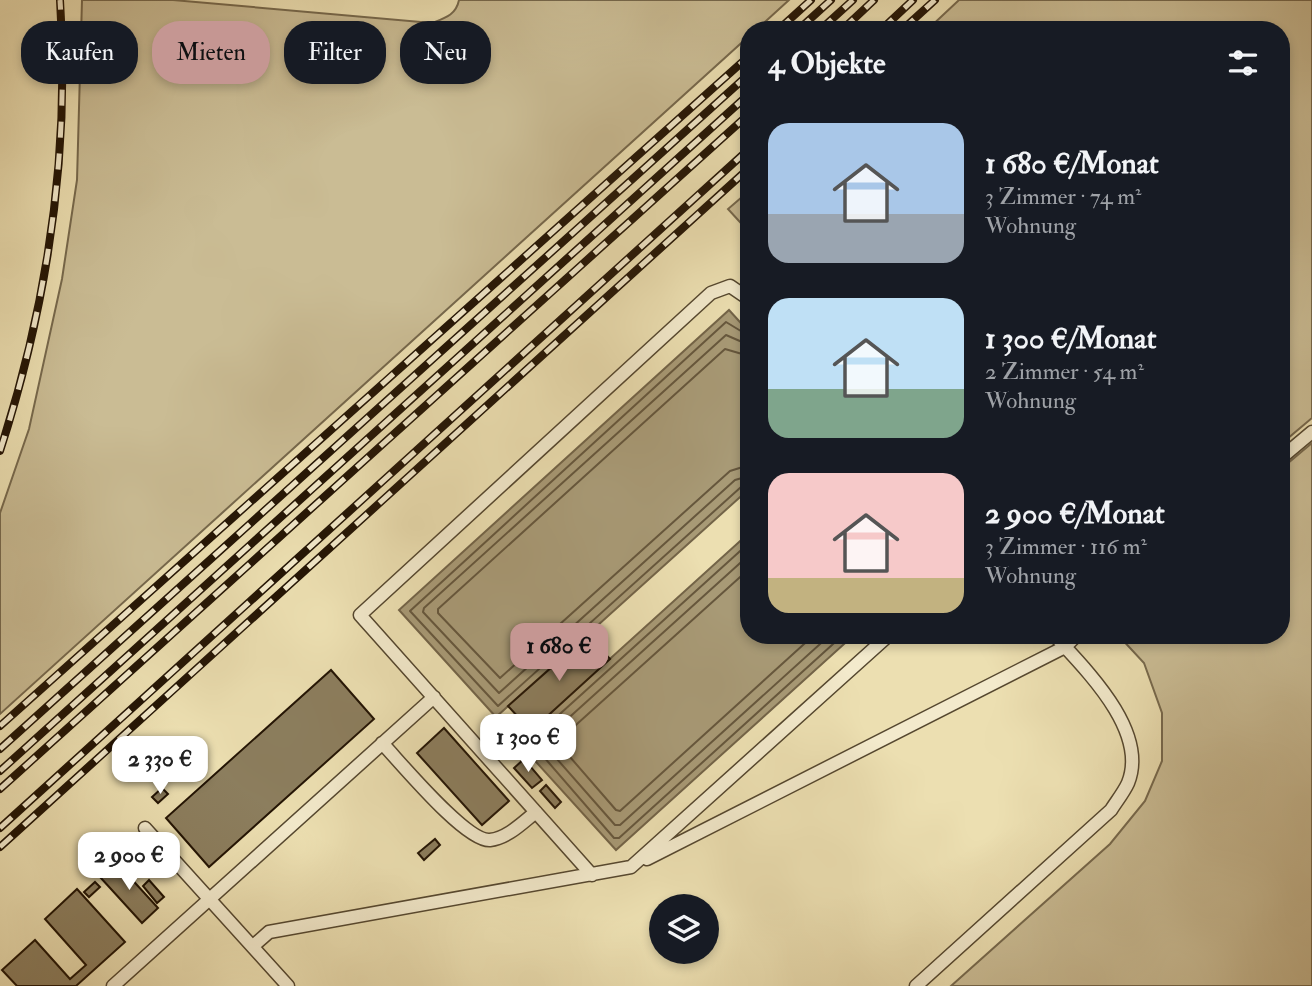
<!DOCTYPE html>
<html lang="de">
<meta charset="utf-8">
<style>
:root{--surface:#171b24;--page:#20242c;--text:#f1f3f6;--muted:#9ea1a6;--accent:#c59692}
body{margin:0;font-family:"IM FELL Double Pica",serif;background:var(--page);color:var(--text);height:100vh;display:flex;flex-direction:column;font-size:26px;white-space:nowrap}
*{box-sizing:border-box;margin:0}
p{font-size:23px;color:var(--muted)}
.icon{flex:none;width:38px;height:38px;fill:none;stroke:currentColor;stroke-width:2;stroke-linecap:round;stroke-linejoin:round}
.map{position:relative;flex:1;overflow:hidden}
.side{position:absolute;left:740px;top:21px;width:550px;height:623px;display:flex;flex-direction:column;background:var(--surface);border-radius:28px;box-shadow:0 4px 10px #0003}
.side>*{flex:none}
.hud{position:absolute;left:21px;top:21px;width:614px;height:63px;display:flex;gap:14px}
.buttons{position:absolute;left:649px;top:894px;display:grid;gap:14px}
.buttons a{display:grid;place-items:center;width:70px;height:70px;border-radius:50%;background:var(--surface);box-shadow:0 4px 10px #0003;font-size:35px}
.price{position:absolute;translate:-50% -60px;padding:0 16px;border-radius:14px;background:#fff;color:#222;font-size:23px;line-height:46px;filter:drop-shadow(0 2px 4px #0008)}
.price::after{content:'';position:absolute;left:50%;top:42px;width:21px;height:16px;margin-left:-10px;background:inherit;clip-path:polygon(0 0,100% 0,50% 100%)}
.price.selected{background:var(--accent);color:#111}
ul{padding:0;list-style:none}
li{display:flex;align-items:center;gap:21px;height:175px;padding:0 28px}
li span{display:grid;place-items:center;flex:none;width:196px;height:140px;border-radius:21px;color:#555}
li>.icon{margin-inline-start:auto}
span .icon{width:84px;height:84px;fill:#fffc;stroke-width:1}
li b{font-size:30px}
h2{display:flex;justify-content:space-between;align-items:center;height:84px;padding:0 28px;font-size:30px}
.pill{padding:0 24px;border-radius:28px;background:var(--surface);box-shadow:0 4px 10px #0003;font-size:24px;line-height:63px}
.pill.selected{background:var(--accent);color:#111}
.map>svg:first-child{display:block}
.green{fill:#cabc94;stroke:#76684c;stroke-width:2}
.water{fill:#a89a76;stroke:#736448;stroke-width:2}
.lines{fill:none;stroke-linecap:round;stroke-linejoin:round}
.shore{stroke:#66573d;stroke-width:2}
.building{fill:#8c7e5e;stroke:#231404;stroke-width:2}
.lane-casing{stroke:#55472f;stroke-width:15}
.lane{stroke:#f3eacc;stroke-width:12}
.rail-casing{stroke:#231404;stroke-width:8}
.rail{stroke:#f3eacc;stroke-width:5;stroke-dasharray:16;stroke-linecap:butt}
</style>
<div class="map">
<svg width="1312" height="986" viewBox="0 0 1312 986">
<rect width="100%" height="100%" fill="#ecdfb1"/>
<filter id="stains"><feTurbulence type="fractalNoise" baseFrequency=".00286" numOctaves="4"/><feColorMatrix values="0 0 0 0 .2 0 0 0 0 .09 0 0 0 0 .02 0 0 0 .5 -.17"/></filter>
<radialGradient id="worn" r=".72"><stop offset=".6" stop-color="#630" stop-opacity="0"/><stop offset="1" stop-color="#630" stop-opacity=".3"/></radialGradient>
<path class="green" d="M82 0H173L432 23C445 18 456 15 459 0H789L756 30H749V36L0 714V513L29 429 62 279 77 180Z
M959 0H1312V418L1281 444V30H927Z
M749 191V232L728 209Z
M1312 443V986H951L1110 844 1145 801 1162 761V713L1144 663 1118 635H1281V469Z"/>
<path class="water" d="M729 310 749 332V489L496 717 399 610Z
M749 533V635H854L616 850 518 742Z"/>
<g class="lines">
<path class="shore" d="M749 336 726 322 410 611 498 706 741 487 749 484
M749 345 726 335 424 608 423 612 499 693 735 480 749 476
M749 356 725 349 438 609V613L500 678 730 471 749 465
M749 543 530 741 614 838H619L843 635
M749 555 542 742 615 825H620L830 635
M749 569 557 742 616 810 620 811 814 635"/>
</g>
<path class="building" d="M588 635 610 659 531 731 508 706Z
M331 670 374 719 209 867 166 818Z
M444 728 509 801 482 825 417 753Z
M524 759 542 780 532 788 514 768Z
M546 785 561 802 555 808 540 791Z
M162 788 168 794 158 803 152 797Z
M435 839 440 845 424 860 418 853Z
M116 862 158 908 142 923 100 877Z
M149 880 164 897 157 903 143 886Z
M95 882 100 887 89 897 84 892Z
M77 889 125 942 76 986H17L2 970 35 940 70 979 86 965 45 919Z"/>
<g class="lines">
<g class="lane-casing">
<path id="lane" d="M1281 458 1312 432
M382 743C401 763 466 842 490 840 508 838 523 822 536 812
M145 828 288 986
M647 859 1065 647 1077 635
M592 875 360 615 711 293 730 286 749 299
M253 946 269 932 631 867 889 635
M113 986 434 697
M916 986 1111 810C1116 802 1124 792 1128 783 1149 731 1086 670 1054 635"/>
</g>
<use href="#lane" class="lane"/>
<g class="rail-casing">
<path id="rail" d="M778 30 811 0
M798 30 831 0
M820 30 853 0
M842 30 874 0
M881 30 913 0
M902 30 935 0
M0 451C47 306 70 153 60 0
M0 726 749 56
M0 749 749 74
M0 771 749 94
M0 789 749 114
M0 828 749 149
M0 847 749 168"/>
</g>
<use href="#rail" class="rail"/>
</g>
<rect width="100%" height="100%" filter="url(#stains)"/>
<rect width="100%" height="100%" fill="url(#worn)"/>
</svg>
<div class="buttons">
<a><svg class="icon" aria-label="layers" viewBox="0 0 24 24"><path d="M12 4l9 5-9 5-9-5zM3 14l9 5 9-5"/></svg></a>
</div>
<b class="price selected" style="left:559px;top:683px">1 680 €</b>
<b class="price" style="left:528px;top:774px">1 300 €</b>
<b class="price" style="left:160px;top:796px">2 330 €</b>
<b class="price" style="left:129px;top:892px">2 900 €</b>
<div class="hud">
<a class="pill">Kaufen</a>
<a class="pill selected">Mieten</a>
<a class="pill">Filter</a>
<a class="pill">Neu</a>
</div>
<section class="side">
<h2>4 Objekte<svg class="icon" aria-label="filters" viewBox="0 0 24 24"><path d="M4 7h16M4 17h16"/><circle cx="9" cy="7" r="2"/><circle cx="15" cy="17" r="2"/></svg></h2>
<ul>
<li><span style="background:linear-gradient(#a9c7e8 65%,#9aa5b1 0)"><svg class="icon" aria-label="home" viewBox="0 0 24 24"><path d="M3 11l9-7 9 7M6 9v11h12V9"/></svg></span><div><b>1 680 €/Monat</b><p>3 Zimmer · 74 m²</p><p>Wohnung</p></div></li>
<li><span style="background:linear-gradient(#bfe0f5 65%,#7fa58c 0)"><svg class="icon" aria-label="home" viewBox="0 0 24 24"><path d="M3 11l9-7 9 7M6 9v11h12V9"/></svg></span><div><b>1 300 €/Monat</b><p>2 Zimmer · 54 m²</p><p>Wohnung</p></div></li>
<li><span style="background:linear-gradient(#f6c9c9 75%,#c2b280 0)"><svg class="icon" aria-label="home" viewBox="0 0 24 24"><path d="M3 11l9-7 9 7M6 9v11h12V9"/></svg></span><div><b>2 900 €/Monat</b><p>3 Zimmer · 116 m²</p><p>Wohnung</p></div></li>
</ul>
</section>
</div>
